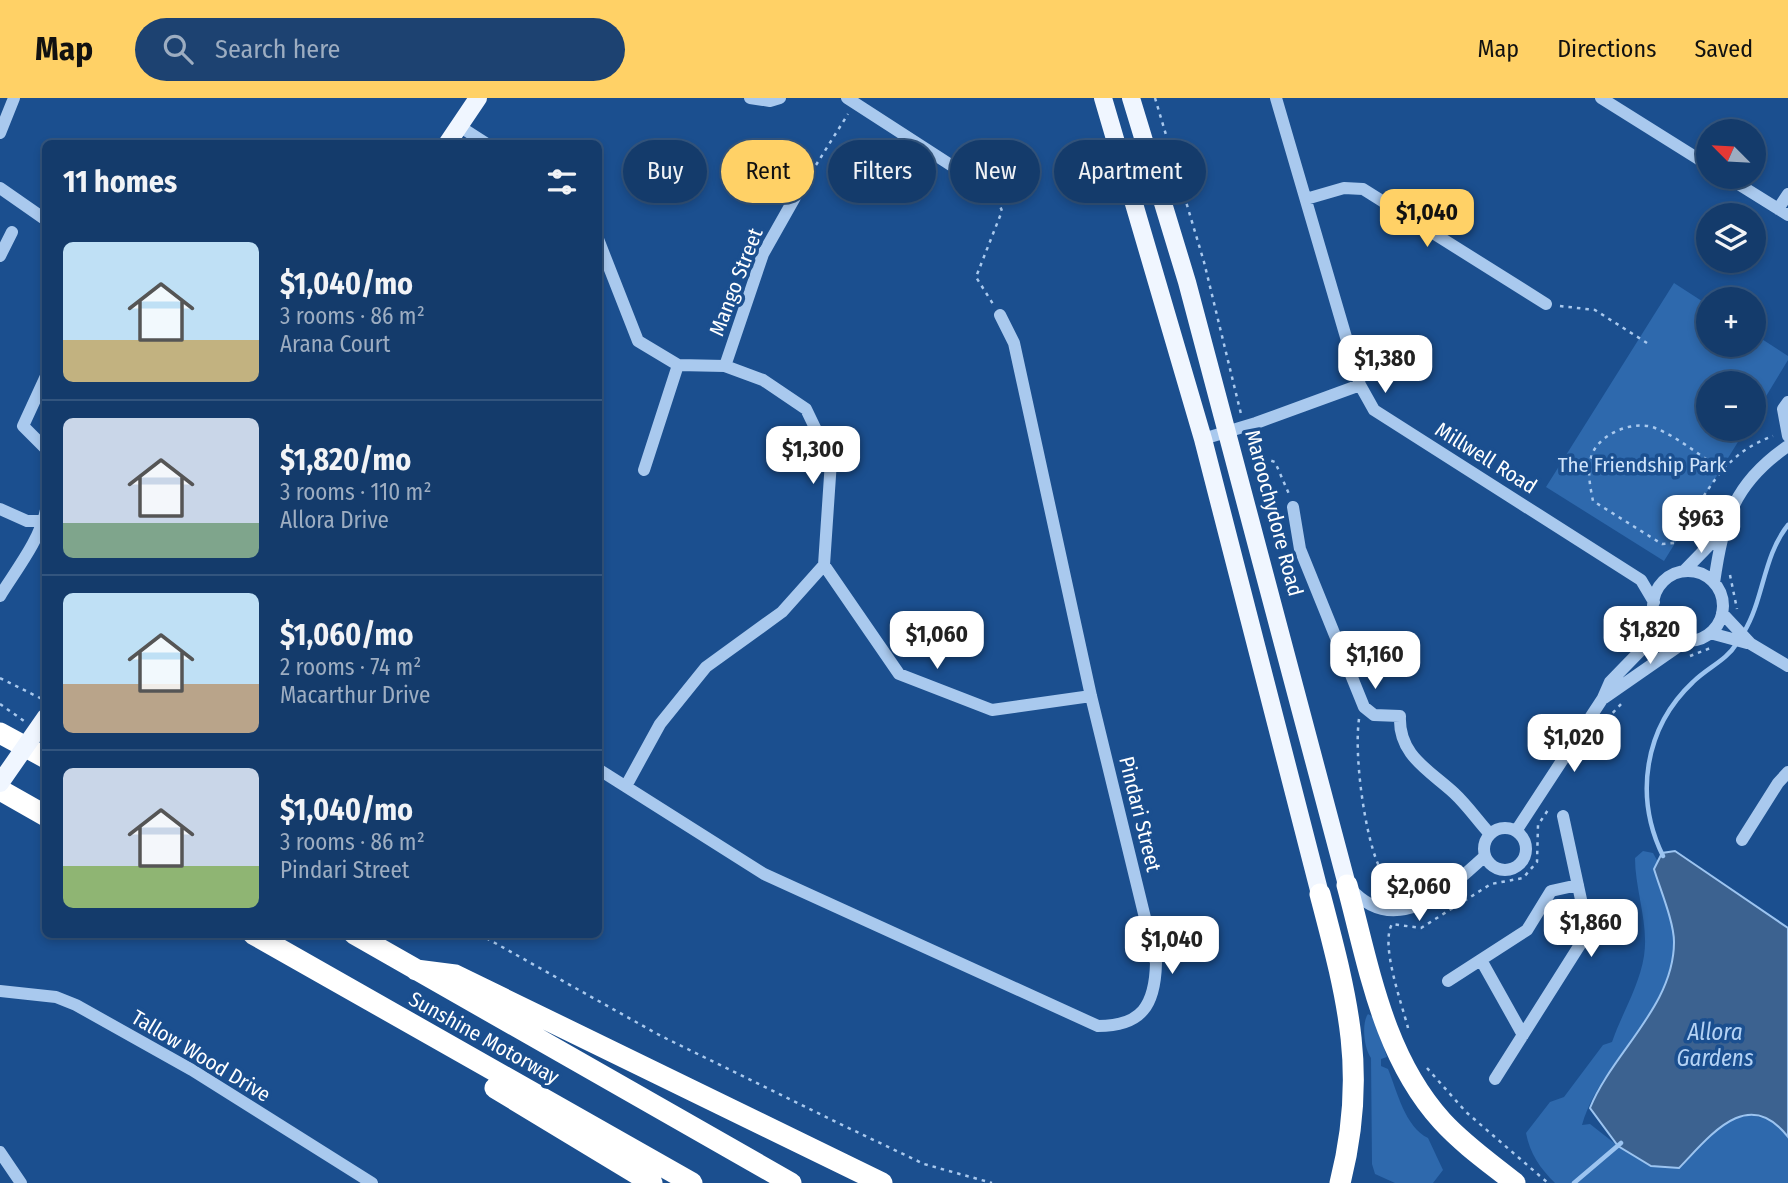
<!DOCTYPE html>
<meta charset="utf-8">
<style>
:root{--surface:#143b6b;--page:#1d4271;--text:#f1f3f6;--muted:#9dadc1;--line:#33557e;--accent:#ffd166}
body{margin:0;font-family:"Fira Sans Condensed",sans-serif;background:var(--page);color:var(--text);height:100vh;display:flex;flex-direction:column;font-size:26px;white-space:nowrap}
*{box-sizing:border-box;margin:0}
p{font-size:23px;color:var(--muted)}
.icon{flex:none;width:38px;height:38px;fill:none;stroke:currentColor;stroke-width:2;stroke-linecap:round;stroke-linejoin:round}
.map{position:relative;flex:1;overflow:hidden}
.details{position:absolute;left:42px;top:42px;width:560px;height:798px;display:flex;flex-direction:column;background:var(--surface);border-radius:10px;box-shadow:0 4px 10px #0003,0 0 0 2px var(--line)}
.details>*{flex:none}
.guide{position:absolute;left:623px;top:42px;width:665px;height:63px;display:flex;gap:14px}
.needle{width:46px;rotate:294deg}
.controls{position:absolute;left:1696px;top:21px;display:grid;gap:14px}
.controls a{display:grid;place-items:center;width:70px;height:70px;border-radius:50%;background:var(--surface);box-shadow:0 4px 10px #0003,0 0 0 2px var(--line);font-size:35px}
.price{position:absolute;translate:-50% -60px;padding:0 16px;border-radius:14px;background:#fff;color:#222;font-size:23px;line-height:46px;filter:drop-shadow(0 2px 4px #0008)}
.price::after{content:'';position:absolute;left:50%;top:42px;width:21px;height:16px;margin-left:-10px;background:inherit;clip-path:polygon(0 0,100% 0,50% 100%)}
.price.on{background:var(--accent);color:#111}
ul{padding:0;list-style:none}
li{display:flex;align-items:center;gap:21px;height:175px;padding:0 21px}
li+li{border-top:2px solid var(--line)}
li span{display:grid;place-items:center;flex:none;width:196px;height:140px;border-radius:10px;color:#555}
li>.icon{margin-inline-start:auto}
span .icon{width:84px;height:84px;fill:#fffc;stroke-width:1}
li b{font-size:30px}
h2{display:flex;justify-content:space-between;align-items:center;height:84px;padding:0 21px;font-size:30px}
.chip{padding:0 24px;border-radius:32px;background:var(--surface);box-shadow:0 4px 10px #0003,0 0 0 2px var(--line);font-size:24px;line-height:63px}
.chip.on{background:var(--accent);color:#111}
header{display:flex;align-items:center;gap:42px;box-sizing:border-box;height:98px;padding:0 35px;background:var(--accent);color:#111}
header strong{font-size:33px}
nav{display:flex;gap:38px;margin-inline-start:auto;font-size:24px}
.search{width:490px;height:63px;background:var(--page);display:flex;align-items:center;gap:18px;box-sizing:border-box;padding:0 24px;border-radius:38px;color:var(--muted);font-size:26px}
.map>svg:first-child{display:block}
.green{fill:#2e69ad}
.water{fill:#3c6290;stroke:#9cc4f0;stroke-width:2}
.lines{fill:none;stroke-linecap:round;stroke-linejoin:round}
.stream{stroke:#9cc4f0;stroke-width:4.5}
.path{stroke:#a9c9ee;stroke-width:2.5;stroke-dasharray:3.5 5;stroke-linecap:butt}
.minor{stroke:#a9c9ee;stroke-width:12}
.major{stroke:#f0f6ff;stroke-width:18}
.highway{stroke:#fff;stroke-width:21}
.major-bridge{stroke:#f0f6ff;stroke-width:18}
.labels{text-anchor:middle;stroke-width:7;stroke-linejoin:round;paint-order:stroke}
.street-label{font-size:21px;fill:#fff;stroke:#1b4f8f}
.park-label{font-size:21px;fill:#cfe3fa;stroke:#1b4f8f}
.water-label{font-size:23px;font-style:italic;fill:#b5d3f5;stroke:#1b4f8f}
</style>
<header>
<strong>Map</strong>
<div class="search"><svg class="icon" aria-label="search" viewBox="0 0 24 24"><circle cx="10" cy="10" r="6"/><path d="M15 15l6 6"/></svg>Search here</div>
<nav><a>Map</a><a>Directions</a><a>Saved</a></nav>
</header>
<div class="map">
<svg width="1788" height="1085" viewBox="0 0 1788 1085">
<rect width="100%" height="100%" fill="#1b4f8f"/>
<path class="green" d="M1674 185 1708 207V247H1754V236L1788 258V262L1754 318V285H1708V331H1746L1664 463 1546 389Z
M1643 753 1653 755 1658 764 1654 771C1660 791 1675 826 1674 845 1671 916 1601 962 1582 1027L1590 1026 1618 1048 1679 1070 1725 1023 1745 1016 1776 1023 1788 1039V1085H1555C1540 1070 1530 1056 1526 1035L1550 1004 1564 999 1603 947 1612 944C1622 915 1639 889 1644 858 1649 826 1635 792 1635 760Z
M1368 916 1373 919 1387 959 1381 961V968L1388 971C1397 993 1405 1029 1428 1040L1443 1072 1433 1085H1395L1375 1076 1372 1066 1371 960C1363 948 1362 924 1368 916Z"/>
<path class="water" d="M1675 753 1788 830V1039C1748 987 1710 1038 1679 1070L1651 1068 1618 1048 1590 1010C1612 955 1674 908 1674 844 1674 824 1660 791 1654 771L1662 755Z"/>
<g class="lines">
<path class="stream" d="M1744 534C1764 501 1763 458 1788 427
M1663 758C1634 699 1644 630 1693 584 1708 569 1726 563 1737 545
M1574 1085 1621 1045"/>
<path class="path" d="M1155 0 1204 164 1241 316
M816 67 848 16
M988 78 1002 113 976 179 993 206
M1560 208 1595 212 1647 245
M1248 343 1252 356 1275 364 1289 396
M1721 371C1700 358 1678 339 1655 330 1635 322 1603 334 1593 354 1586 369 1590 388 1593 403L1662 446 1675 445C1704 401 1719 357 1773 338
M1730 477 1737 511
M1690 558 1713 549
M0 580 40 600 46 590
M0 606 24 623
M1359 621C1354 656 1364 733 1378 766 1383 778 1393 786 1396 799
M1607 621 1622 605
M479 836 661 938 838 1025 924 1066 992 1085
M1408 930C1402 906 1380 847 1392 826L1421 830 1491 786 1523 780 1537 764 1538 727 1550 709
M1427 970 1466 1014 1548 1085"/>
<path class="minor" d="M750 0 770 3 780 0
M847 0 960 73 983 67
M1276 0 1360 287 1374 312 1641 482 1654 504
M1601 0 1708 67
M459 28 487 46
M0 35 14 0
M1727 79 1788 117
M0 90 46 122
M1306 101 1344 90 1363 91 1546 206
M1778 111 1788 96
M598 141 638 243 678 267 725 268 763 282 806 311 831 363 824 467 782 514 706 569 660 626 626 688
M0 158 12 134
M725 268 763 156 807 78
M46 278 23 328 46 351
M1788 304 1783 311 1788 338
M1203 341 1256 325 1360 287
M644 372 678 267
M1293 409 1300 451 1364 609 1374 617 1400 618C1398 657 1429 672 1454 695 1467 707 1478 723 1490 736
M0 411 27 423H44
M824 467 899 576 992 612 1091 598
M1684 473 1721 435
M1653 508a35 35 0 1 1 70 0a35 35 0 1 1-70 0Z
M1714 485C1723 422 1734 385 1788 348
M0 498C16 472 40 442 46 412
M1722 515 1751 546 1788 568
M1710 535 1747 545
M1604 600 1686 543
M598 671 764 776 1098 928C1142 928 1155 907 1156 865L1091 598 1014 245 1000 217
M1484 751a21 21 0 1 1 42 0a21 21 0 1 1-42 0Z
M1516 733 1603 600 1610 584 1642 551 1655 517
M1742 742 1778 685 1788 674
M1350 790C1395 841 1447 793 1485 758
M1481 862 1523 937
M1448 883 1527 832 1551 793 1578 787
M0 893 56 899 76 907 192 972 372 1085
M1495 981 1588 834 1563 718
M0 1054 21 1085"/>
<path class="major" d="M1103 0 1203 341 1320 796
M1131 0 1187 184 1347 787
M447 46 478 0"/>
<path class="highway" d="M0 635 46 660
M0 692 46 718
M1347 787C1369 869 1383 958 1442 1023 1464 1047 1490 1065 1515 1085
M1320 796C1348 902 1368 976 1340 1085
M253 836 692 1085
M354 836 791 1085
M416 872 455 877 882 1085
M495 990 652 1085"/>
<path class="major-bridge" d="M0 685 46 619"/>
</g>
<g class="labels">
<g class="street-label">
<text transform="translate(736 184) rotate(-69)" y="7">Mango Street</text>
<text transform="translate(1486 360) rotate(32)" y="7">Millwell Road</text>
<text transform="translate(1274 415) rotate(75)" y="7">Maroochydore Road</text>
<text transform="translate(1140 716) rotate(76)" y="7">Pindari Street</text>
<text transform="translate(484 940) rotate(29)" y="7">Sunshine Motorway</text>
<text transform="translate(201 958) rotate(31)" y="7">Tallow Wood Drive</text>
</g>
<g class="park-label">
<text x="1642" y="374">The Friendship Park</text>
</g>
<g class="water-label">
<text x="1715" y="942">Allora<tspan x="1715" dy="26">Gardens</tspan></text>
</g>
</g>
</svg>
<div class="controls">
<a><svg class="needle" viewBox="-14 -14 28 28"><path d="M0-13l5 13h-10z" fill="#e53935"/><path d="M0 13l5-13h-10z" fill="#9dadc1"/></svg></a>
<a><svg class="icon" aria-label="layers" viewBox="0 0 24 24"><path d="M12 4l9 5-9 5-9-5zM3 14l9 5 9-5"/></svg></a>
<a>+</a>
<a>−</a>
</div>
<b class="price on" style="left:1427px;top:151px">$1,040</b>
<b class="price" style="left:1385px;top:297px">$1,380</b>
<b class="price" style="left:813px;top:388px">$1,300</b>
<b class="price" style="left:1701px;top:457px">$963</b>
<b class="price" style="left:1650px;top:568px">$1,820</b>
<b class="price" style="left:937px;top:573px">$1,060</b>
<b class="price" style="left:1375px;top:593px">$1,160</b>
<b class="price" style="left:1574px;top:676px">$1,020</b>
<b class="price" style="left:1419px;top:825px">$2,060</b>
<b class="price" style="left:1591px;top:861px">$1,860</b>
<b class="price" style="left:1172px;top:878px">$1,040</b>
<div class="guide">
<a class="chip">Buy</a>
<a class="chip on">Rent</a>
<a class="chip">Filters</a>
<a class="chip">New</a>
<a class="chip">Apartment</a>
</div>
<section class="details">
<h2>11 homes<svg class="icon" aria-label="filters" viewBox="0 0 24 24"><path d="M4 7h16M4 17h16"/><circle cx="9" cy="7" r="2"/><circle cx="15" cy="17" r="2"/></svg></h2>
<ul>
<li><span style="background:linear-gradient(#bfe0f5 70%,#c2b280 0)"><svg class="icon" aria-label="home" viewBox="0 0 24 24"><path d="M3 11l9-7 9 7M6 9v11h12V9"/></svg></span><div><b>$1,040/mo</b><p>3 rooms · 86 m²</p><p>Arana Court</p></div></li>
<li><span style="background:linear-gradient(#c9d6e8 75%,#7fa58c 0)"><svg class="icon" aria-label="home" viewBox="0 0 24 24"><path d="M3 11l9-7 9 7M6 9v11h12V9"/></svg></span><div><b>$1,820/mo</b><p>3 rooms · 110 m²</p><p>Allora Drive</p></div></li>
<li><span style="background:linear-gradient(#bfe0f5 65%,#b9a48a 0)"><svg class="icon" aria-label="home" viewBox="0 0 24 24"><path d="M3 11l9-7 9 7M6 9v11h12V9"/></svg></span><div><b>$1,060/mo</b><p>2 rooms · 74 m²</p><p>Macarthur Drive</p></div></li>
<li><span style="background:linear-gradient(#c9d6e8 70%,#8fb573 0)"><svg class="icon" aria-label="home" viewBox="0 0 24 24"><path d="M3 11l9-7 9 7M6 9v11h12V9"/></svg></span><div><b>$1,040/mo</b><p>3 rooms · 86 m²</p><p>Pindari Street</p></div></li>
</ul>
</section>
</div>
